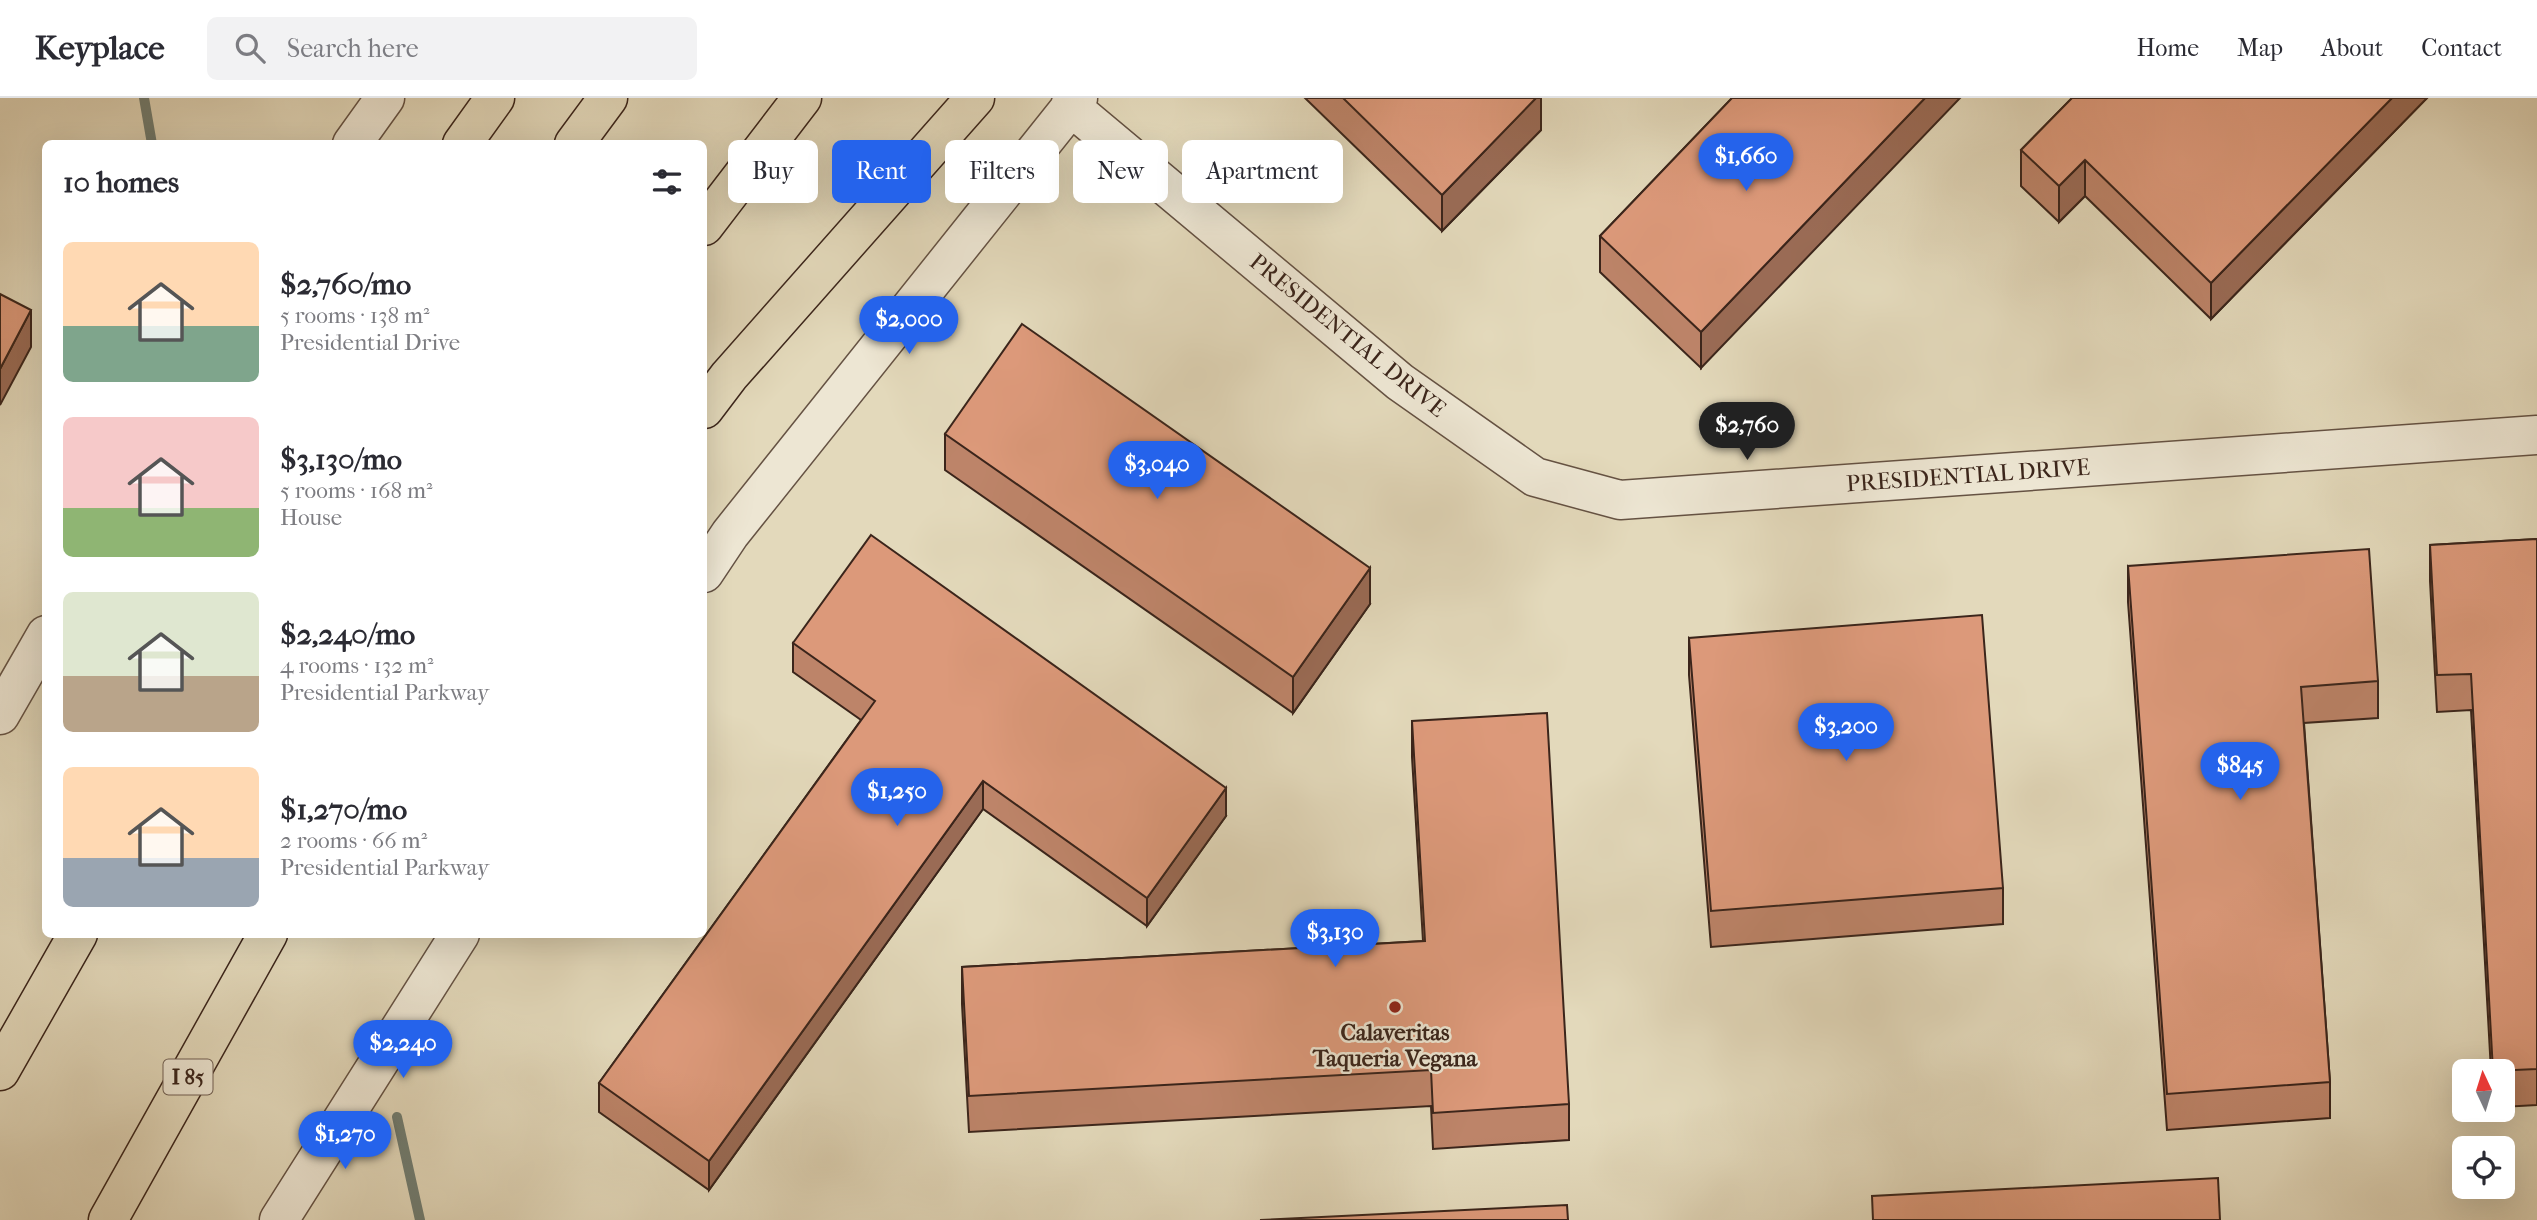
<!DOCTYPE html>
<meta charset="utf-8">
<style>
:root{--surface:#fff;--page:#f2f2f3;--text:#2b2b33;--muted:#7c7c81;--line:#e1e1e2;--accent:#2563eb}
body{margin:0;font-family:"IM FELL French Canon",serif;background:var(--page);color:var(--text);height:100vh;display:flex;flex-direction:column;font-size:26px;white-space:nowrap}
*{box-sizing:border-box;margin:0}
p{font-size:23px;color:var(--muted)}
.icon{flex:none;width:38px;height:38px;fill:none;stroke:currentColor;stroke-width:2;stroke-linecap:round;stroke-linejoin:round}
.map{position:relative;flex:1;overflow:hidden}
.panel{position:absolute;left:42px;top:42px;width:665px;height:798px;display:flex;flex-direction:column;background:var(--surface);border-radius:10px;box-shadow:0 7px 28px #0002}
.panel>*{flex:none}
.top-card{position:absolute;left:728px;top:42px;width:665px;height:63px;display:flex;gap:14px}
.needle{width:46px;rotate:356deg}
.buttons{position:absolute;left:2452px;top:961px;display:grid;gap:14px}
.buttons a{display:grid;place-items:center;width:63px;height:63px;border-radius:10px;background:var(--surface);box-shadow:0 7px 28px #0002;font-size:35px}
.price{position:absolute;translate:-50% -60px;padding:0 16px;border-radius:24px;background:var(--accent);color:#fff;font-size:23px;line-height:46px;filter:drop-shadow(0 2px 4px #0008)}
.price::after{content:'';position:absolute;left:50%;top:42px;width:21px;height:16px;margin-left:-10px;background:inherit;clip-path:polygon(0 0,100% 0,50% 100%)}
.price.current{background:#222;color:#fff}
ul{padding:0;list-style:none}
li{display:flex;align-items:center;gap:21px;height:175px;padding:0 21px}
li span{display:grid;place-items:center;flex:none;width:196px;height:140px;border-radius:10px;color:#555}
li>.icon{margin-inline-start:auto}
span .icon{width:84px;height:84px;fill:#fffc;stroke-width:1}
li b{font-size:30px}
h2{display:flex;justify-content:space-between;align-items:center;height:84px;padding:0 21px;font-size:30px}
.tag{padding:0 24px;border-radius:10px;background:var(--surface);box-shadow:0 7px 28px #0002;font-size:24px;line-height:63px}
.tag.current{background:var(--accent);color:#fff}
header{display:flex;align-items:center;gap:42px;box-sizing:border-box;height:98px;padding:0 35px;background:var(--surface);border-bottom:2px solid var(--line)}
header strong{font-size:33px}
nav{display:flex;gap:38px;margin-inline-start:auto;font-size:24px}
.search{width:490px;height:63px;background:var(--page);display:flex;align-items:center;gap:18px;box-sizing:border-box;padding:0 24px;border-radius:10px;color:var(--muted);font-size:26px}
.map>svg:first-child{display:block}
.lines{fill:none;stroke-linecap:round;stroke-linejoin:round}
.stream{stroke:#717e73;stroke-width:10}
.minor-casing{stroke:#655243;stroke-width:41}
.highway-casing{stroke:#3b251b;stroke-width:41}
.minor{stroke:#ede6d3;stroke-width:38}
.highway{stroke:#e3d9bb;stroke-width:38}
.wall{fill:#bd8469;stroke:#3b251b;stroke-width:2}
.shaded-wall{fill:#9a6b55;stroke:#3b251b;stroke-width:2}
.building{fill:#dc997a;stroke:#3b251b;stroke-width:2}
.poi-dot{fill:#8f2418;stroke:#ede6d3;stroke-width:2.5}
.labels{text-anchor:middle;stroke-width:5;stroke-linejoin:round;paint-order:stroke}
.shield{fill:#ede6d3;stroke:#705f52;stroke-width:2}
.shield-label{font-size:21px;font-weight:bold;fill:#3b251b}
.street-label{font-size:23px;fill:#3b251b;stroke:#ede6d3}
.poi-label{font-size:23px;font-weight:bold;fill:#3b251b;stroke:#ede6d3}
</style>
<header>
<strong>Keyplace</strong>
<div class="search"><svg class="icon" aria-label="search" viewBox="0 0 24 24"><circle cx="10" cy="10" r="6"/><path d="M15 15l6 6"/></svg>Search here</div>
<nav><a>Home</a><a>Map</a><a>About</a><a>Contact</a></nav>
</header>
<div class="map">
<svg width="2537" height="1122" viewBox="0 0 2537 1122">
<rect width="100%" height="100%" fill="#e3d9bb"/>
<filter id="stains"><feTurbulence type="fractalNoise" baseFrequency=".00286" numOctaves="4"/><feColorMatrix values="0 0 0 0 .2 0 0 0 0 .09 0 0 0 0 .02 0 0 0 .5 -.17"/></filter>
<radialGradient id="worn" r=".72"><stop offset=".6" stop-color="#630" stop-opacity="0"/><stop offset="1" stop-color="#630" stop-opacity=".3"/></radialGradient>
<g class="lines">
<path class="stream" d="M144 0 152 46
M397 1019 420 1122"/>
<g class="minor-casing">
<path id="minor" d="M1070 8 1400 284 1535 379 1620 402 2537 337
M352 46 385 0
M704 475 730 436 1078 0
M0 617 46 537
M279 1122 460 836"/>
</g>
<g class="highway-casing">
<path id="highway" d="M462 46 495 0
M574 46 608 0
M704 128 802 0
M704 311 729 278 975 0
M0 973 78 836
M108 1122 268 836"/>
</g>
<use href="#minor" class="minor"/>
<use href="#highway" class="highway"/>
</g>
<path class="wall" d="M1305 0H1541V32L1442 133Z
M1732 0 1701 270 1600 174V138Z
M2072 0H2427L2211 221 2085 98 2059 124 2021 88V52Z
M945 336 1370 506 1293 615 945 372Z
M2537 441V1007L2502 1009V973H2491L2471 612 2437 614 2430 483V447Z
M2128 468 2378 583V620L2304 625 2330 984V1020L2167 1032 2128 504Z
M1689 540 2003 790V826L1711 849 1689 577Z
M793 545 1226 718 1147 828 983 711 709 1092 599 1014V985L861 622 793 574Z
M1412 623 1569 1006V1042L1433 1051 1431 1008 969 1034 962 906V869L1423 843 1412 659Z"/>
<path class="shaded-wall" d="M1536 0H1541V32L1442 133V97Z
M1925 0H1960L1701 270V234Z
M2392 0H2427L2211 221V185Z
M2085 62V98L2059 124V88Z
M31 212V249L0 307V271Z
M1370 470V506L1293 615V579Z
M983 683V711L709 1092V1063Z
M1226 690V718L1147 828V800Z"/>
<path class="building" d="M1343 0H1536L1442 97Z
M1732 0H1925L1701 234 1600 138Z
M2072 0H2392L2211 185 2085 62 2059 88 2021 52Z
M0 196 31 212 0 271Z
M1022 226 1370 470 1293 579 945 336Z
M871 437 1226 690 1147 800 983 683 709 1063 599 985 875 603 793 545Z
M2537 441V971L2493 973 2471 576 2437 577 2430 447Z
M2369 451 2378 583 2301 589 2330 984 2167 996 2128 468Z
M1982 517 2003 790 1711 813 1689 540Z
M1547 615 1569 1006 1433 1015 1431 972 969 998 962 869 1425 843 1412 623Z
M2218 1080 2220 1122H1873L1872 1098Z
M1567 1107 1568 1122H1260Z"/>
<circle class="poi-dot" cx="1395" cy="909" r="7"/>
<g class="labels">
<rect class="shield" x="163.5" y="961.5" width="49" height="35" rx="5"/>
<g class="shield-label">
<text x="188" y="986">I 85</text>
</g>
<g class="street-label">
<text transform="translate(1348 237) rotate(39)" y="8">PRESIDENTIAL DRIVE</text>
<text transform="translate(1968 377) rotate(-4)" y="8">PRESIDENTIAL DRIVE</text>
</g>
<g class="poi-label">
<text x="1395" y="942">Calaveritas<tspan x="1395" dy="26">Taqueria Vegana</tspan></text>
</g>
</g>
<rect width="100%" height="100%" filter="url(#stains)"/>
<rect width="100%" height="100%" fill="url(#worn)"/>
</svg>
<div class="buttons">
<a><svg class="needle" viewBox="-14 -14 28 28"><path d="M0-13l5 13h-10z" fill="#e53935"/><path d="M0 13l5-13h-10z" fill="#7c7c81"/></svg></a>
<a><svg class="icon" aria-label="locate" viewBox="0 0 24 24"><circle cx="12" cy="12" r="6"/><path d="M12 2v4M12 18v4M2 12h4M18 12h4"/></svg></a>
</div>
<b class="price" style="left:1746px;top:95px">$1,660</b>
<b class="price" style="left:909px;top:258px">$2,000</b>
<b class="price current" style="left:1747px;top:364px">$2,760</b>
<b class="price" style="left:1157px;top:403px">$3,040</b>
<b class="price" style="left:1846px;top:665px">$3,200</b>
<b class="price" style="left:2240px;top:704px">$845</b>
<b class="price" style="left:897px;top:730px">$1,250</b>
<b class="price" style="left:1335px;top:871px">$3,130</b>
<b class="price" style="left:403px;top:982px">$2,240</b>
<b class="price" style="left:345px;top:1073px">$1,270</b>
<div class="top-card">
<a class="tag">Buy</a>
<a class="tag current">Rent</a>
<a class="tag">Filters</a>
<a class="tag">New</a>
<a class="tag">Apartment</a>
</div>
<section class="panel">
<h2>10 homes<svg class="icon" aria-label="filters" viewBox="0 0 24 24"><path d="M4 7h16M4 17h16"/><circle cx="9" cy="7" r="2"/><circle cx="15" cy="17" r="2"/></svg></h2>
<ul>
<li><span style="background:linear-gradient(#ffd9b3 60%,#7fa58c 0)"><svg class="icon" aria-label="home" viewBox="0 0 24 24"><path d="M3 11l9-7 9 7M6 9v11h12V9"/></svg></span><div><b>$2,760/mo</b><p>5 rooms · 138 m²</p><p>Presidential Drive</p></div></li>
<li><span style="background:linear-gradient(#f6c9c9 65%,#8fb573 0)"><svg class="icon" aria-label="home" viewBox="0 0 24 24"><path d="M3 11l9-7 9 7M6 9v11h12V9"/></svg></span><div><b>$3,130/mo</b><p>5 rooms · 168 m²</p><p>House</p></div></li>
<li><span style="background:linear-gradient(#dfe7d0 60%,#b9a48a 0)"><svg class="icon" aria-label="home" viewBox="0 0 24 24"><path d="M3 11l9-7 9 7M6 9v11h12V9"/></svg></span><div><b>$2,240/mo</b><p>4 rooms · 132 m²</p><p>Presidential Parkway</p></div></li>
<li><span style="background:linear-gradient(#ffd9b3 65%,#9aa5b1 0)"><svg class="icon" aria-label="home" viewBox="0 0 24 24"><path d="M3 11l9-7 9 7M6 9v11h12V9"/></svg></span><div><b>$1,270/mo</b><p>2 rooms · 66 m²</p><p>Presidential Parkway</p></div></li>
</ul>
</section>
</div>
